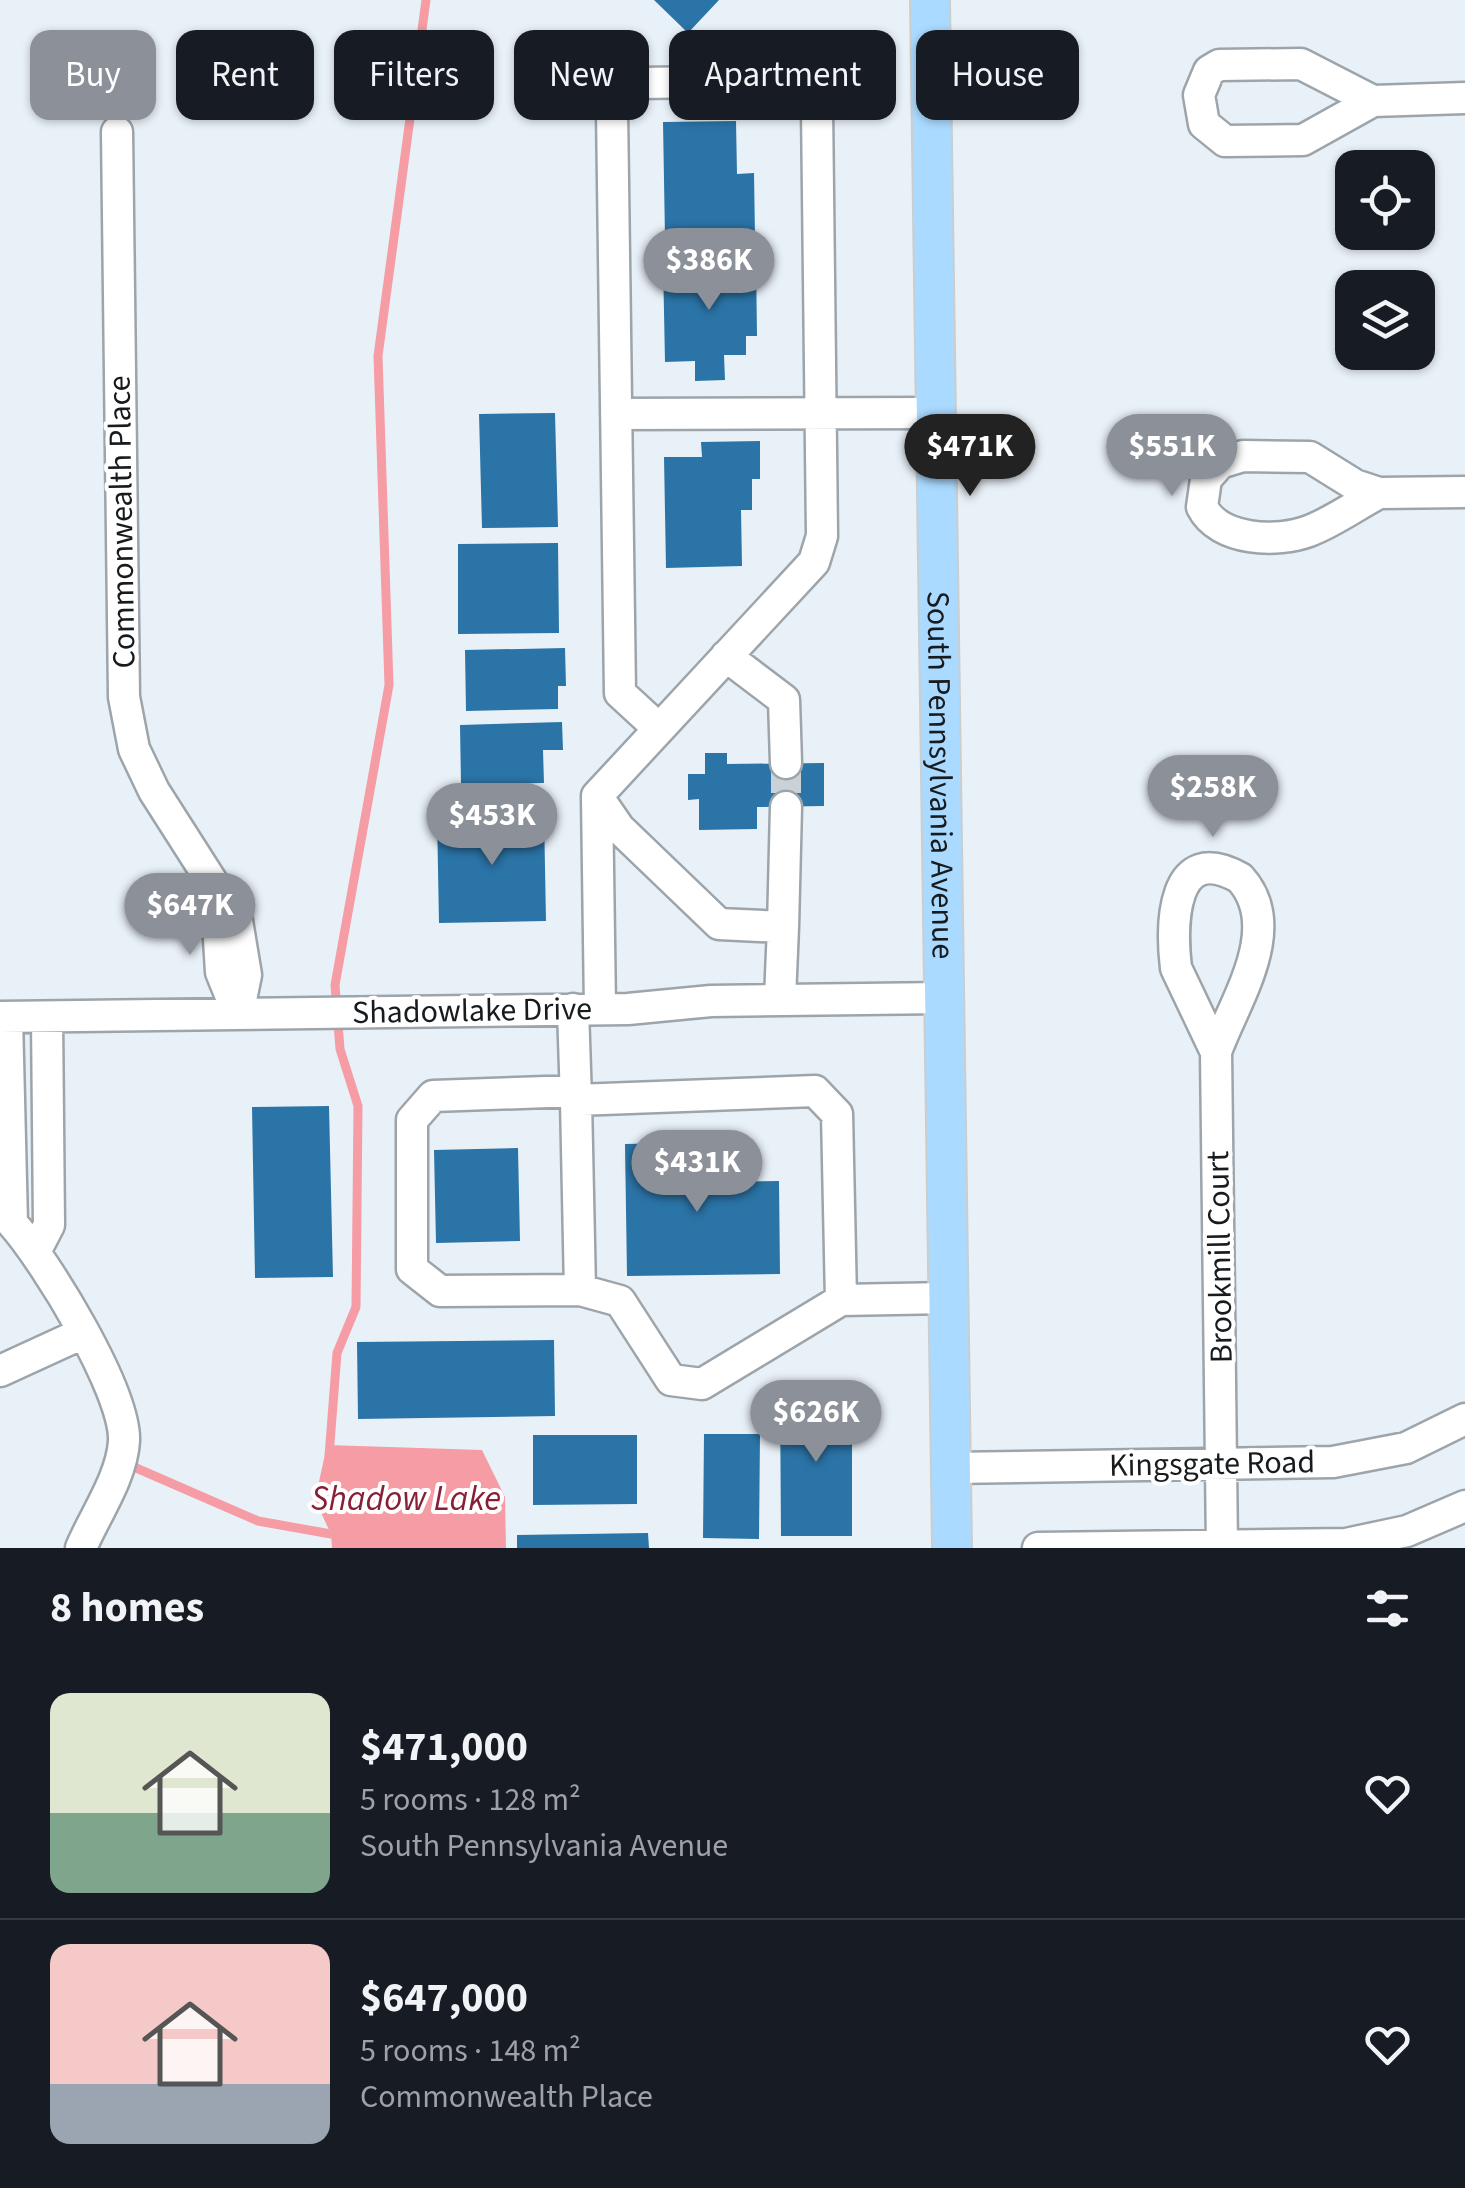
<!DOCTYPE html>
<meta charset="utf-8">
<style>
:root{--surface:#171b24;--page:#242831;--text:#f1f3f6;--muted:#9ea1a6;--line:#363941;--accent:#8c9099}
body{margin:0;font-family:"Source Sans 3",sans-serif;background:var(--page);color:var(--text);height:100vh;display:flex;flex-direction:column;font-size:38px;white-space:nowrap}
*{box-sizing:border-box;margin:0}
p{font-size:32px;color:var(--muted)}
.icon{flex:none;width:55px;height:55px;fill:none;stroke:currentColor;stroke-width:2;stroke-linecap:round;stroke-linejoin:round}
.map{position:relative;height:1548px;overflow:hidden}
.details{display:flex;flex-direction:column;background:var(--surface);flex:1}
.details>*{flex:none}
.hud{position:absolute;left:30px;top:30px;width:1405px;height:90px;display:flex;gap:20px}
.buttons{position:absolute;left:1335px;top:150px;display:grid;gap:20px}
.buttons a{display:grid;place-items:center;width:100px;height:100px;border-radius:20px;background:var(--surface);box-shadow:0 2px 8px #0004;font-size:50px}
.price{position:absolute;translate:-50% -85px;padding:0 22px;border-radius:35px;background:var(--accent);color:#fff;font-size:32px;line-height:65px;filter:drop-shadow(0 2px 5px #0008)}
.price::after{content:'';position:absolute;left:50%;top:60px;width:30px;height:22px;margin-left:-15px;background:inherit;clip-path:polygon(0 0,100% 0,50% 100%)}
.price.selected{background:#222;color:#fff}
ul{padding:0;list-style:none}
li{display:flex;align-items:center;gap:30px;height:250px;padding:0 50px}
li+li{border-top:2px solid var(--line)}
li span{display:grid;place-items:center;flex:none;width:280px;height:200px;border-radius:20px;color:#555}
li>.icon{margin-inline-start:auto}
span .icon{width:120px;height:120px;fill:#fffc;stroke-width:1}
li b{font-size:42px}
h2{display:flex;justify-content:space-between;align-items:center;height:120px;padding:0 50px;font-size:42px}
.tag{padding:0 35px;border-radius:20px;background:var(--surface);box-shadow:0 2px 8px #0004;font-size:35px;line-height:90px}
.tag.selected{background:var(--accent);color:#fff}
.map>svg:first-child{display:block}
.water{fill:#f69ca5}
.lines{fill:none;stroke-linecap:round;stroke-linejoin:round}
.stream{stroke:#f69ca5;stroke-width:9}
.building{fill:#2b74a7}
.minor-tunnel{stroke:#cad1d7;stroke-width:30;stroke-dasharray:30 15;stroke-linecap:butt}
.minor-casing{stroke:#9da5ab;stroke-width:35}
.major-casing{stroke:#cccdcd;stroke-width:42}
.minor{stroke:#fff;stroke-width:30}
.major{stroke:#aadaff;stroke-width:38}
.labels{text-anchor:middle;stroke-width:8;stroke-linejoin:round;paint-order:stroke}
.street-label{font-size:32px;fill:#181b1d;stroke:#fff}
.water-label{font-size:35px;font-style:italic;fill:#872036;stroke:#fff}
</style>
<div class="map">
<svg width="1465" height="1548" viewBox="0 0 1465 1548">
<rect width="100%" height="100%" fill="#e9f1f8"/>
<path class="water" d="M327 1445 482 1450 505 1497 506 1548H332L331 1534 315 1500Z"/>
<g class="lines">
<path class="stream" d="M329 1456 337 1353 356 1307 358 1106 340 1049 335 985 389 685 378 356 426 0
M127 1464 258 1521 331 1534"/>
</g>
<path class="building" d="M654 0H719L688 33Z
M736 121 737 174 754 173 755 237 665 238 663 122Z
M756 260 757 336H746V355H724L725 380 695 381V361L665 362 663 262Z
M555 413 558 527 482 528 479 414Z
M760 441V479H752V510H741L742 566 666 568 664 457H702L701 442Z
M558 543 559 633 458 634V544Z
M565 648 566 686H558V709L466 711 465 650Z
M562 722 563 750H543L544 783 461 784 460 725Z
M705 753H727V764L824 763V806L757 807V829L699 830V799L688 800V774H705Z
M544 814 546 921 439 923 437 816Z
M329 1106 333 1277 255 1278 252 1107Z
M718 1142V1182L779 1181 780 1274 627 1276 625 1144Z
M518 1148 520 1241 436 1243 434 1150Z
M554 1340 555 1416 358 1419 357 1342Z
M852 1393V1536H781L780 1394Z
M704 1434H760L759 1539 703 1538Z
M533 1435H637V1504L533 1505Z
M648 1533 649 1548H517V1535Z"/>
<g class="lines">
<path class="minor-tunnel" d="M786 763V807"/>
<g class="minor-casing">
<path id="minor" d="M1373 101 1301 64 1219 65 1209 71 1199 95 1204 124 1225 141 1303 140 1373 101 1465 98
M117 132 124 697 134 749 154 791 237 921 246 975 238 1014
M616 414 935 413
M1379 493C1356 505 1333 522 1309 531 1277 543 1219 541 1202 507L1206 479 1220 463 1243 456 1310 457 1355 485 1379 493 1465 492
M726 656 784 700 786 763
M658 728 620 693 612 110 640 83 792 81 817 107 822 536 814 562 597 796 619 828 719 924 783 927 780 999
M597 797 600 1009
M216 891 221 972 238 1014
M783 927 786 807
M573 1009 576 1100 815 1091 837 1114 841 1300 948 1298
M0 1017 628 1009 711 1001 944 998
M7 1017 12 1223C45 1260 126 1391 124 1441 122 1477 95 1515 81 1548
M1216 1052 1176 968C1171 926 1171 839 1240 878 1286 928 1233 1003 1216 1052L1222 1548
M576 1091 433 1096 412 1120V1269L440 1291 580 1290
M576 1100 580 1290 620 1301 671 1380 702 1384 841 1300
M36 1250 49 1225 47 1017
M0 1371 83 1333
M950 1468 1333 1462 1406 1448 1465 1419
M1038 1548 1346 1544 1407 1531 1465 1506"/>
</g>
<g class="major-casing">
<g id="major">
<path id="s1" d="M930 0 952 1548"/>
</g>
</g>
<use href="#minor" class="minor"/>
<use href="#major" class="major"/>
</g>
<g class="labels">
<g class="street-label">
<text transform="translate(121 522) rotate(-91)" y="11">Commonwealth Place</text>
<text dy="11" stroke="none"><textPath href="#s1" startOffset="775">South Pennsylvania Avenue</textPath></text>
<text transform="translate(472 1010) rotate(-1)" y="11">Shadowlake Drive</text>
<text transform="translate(1219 1257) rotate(-91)" y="11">Brookmill Court</text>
<text transform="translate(1212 1463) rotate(-1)" y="11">Kingsgate Road</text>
</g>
<g class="water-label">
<text x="406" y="1510">Shadow Lake</text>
</g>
</g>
</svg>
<div class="buttons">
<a><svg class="icon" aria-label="locate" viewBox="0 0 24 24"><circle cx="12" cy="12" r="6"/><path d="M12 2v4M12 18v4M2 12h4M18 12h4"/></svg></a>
<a><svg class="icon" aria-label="layers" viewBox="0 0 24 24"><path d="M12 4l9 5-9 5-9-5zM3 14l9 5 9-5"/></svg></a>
</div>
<b class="price" style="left:709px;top:313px">$386K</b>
<b class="price selected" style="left:970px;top:499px">$471K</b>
<b class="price" style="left:1172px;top:499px">$551K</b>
<b class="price" style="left:1213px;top:840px">$258K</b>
<b class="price" style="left:492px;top:868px">$453K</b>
<b class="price" style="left:190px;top:958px">$647K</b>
<b class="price" style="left:697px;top:1215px">$431K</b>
<b class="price" style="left:816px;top:1465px">$626K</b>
<div class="hud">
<a class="tag selected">Buy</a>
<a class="tag">Rent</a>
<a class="tag">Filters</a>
<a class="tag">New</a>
<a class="tag">Apartment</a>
<a class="tag">House</a>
</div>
</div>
<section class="details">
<h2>8 homes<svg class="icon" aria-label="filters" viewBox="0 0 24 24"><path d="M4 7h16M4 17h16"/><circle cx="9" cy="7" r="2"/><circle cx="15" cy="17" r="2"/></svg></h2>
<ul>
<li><span style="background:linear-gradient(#dfe7d0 60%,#7fa58c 0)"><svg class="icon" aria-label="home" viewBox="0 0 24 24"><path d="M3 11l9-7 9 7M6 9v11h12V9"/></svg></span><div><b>$471,000</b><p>5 rooms · 128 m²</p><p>South Pennsylvania Avenue</p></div><svg class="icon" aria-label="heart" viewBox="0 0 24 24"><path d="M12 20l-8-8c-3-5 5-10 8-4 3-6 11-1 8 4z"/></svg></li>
<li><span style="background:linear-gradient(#f6c9c9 70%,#9aa5b1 0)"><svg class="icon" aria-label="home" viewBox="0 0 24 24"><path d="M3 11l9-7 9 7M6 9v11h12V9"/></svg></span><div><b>$647,000</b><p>5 rooms · 148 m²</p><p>Commonwealth Place</p></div><svg class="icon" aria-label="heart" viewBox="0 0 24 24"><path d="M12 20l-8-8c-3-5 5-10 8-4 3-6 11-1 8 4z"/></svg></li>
</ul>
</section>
